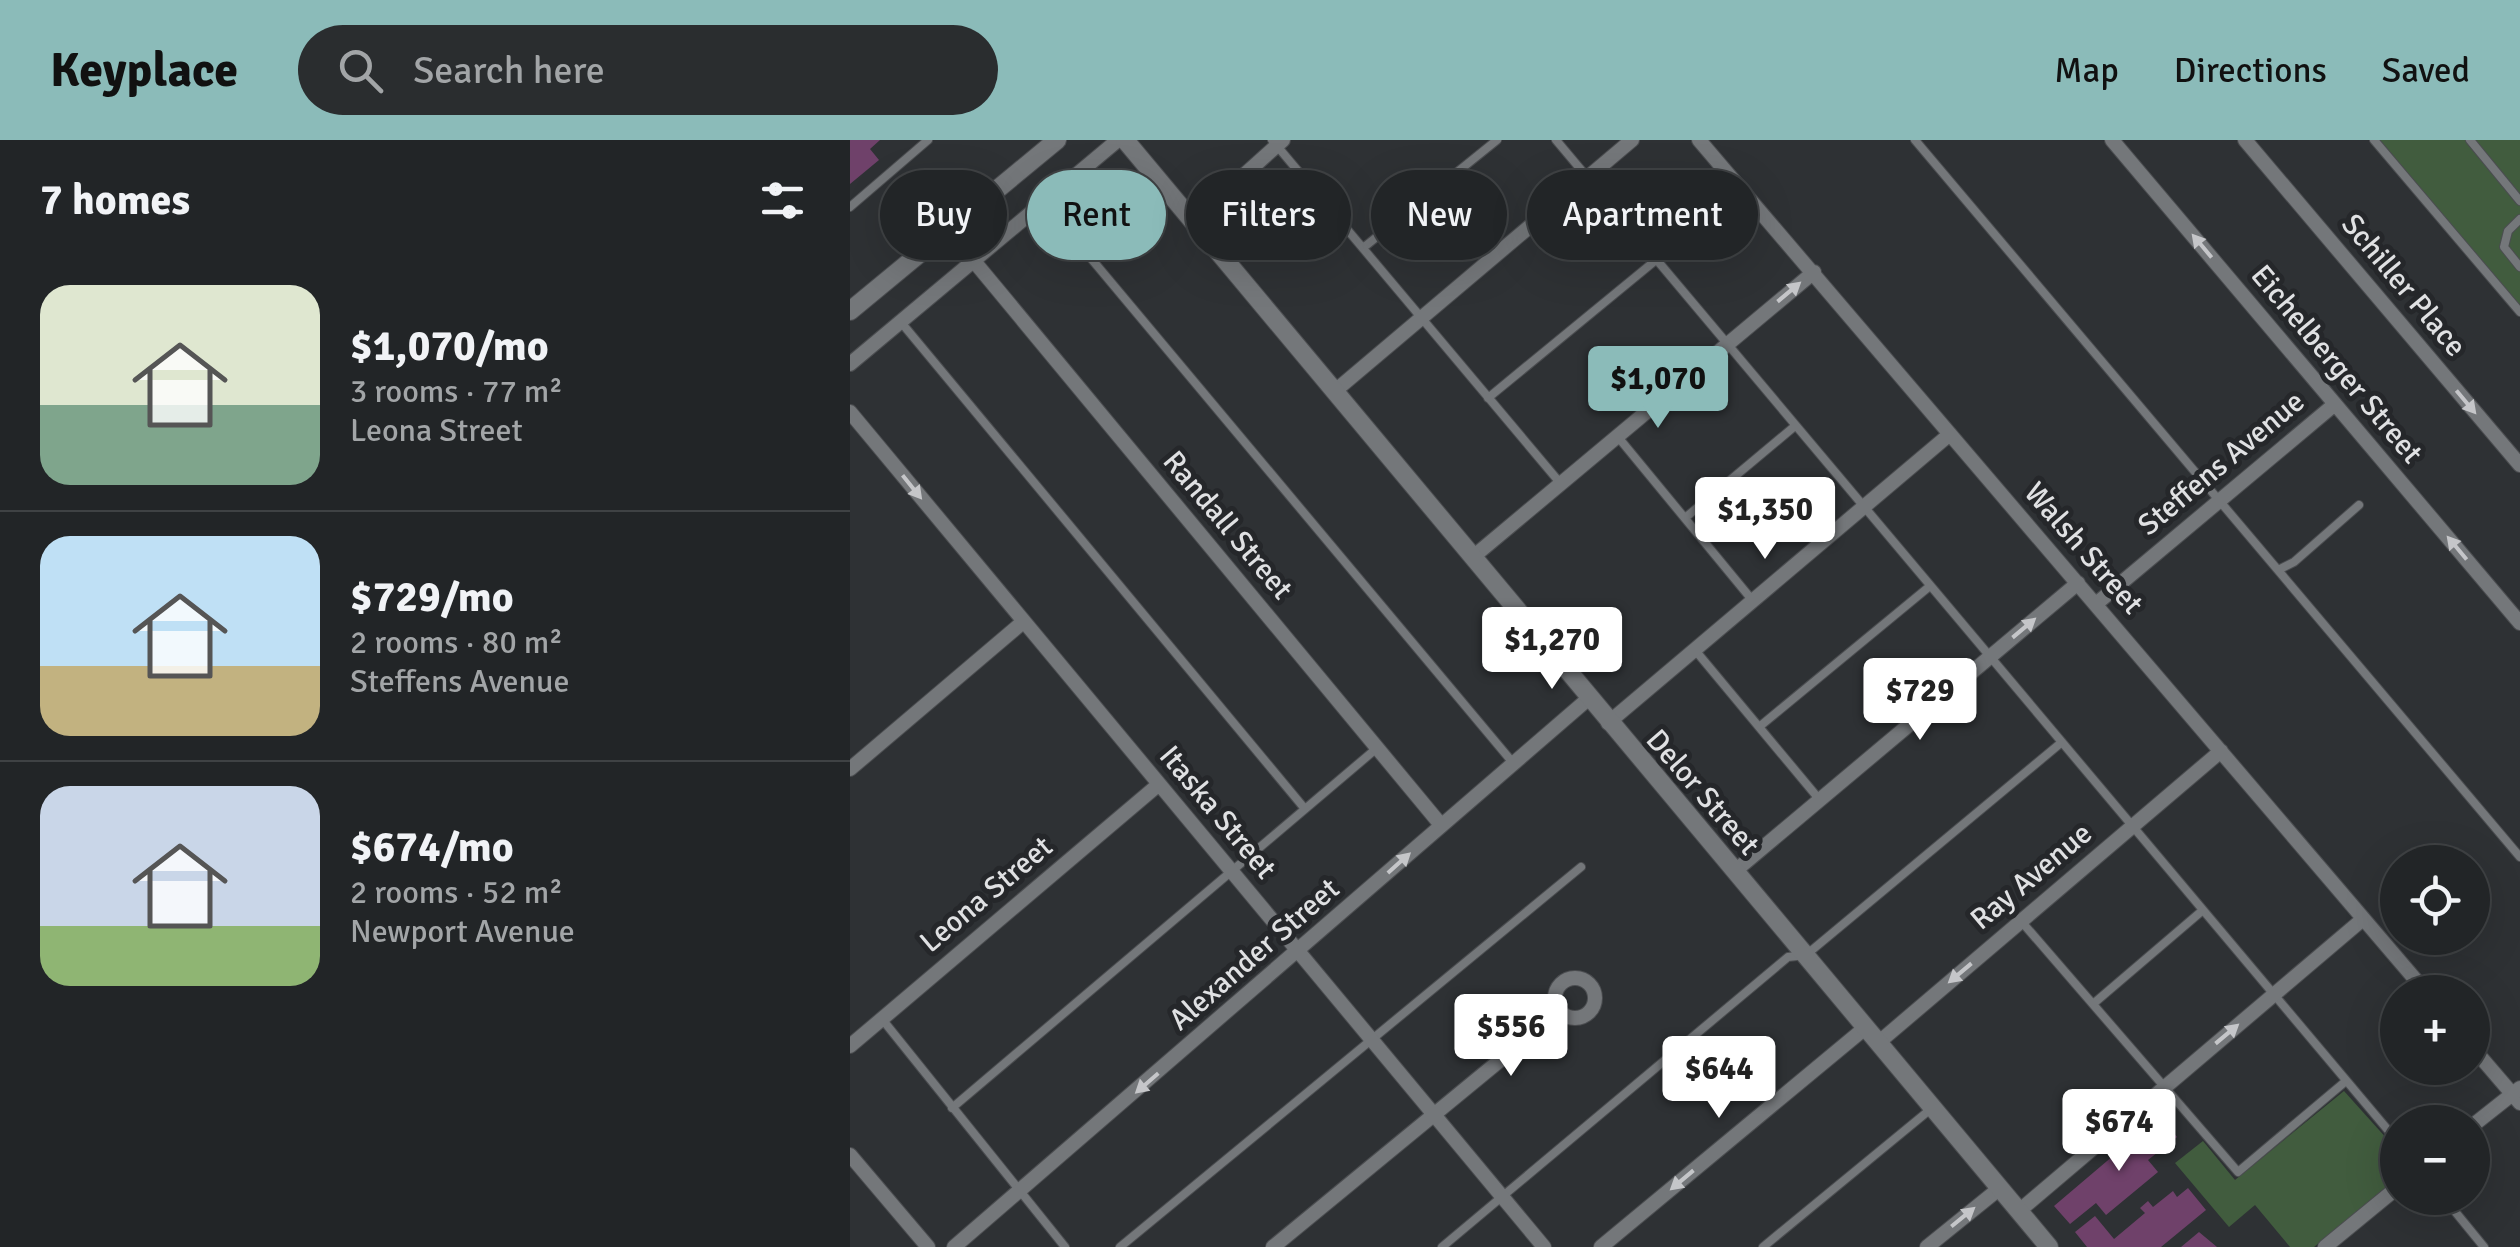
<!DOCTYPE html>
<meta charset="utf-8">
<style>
:root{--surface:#222527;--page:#2a2d2f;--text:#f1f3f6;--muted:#a2a5a7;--line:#3f4244;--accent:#8bbbb9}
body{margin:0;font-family:Signika,sans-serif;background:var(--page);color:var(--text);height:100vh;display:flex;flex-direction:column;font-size:38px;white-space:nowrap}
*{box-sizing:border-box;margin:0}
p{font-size:32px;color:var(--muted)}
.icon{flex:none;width:55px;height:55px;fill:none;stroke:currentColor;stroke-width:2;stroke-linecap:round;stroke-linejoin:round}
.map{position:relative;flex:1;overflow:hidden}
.panel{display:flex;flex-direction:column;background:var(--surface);width:850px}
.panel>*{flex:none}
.banner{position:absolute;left:30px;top:30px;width:950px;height:90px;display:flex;gap:20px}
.tools{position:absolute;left:1530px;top:705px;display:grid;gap:20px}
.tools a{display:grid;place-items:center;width:110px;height:110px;border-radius:50%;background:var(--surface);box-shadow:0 10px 40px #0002,0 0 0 2px var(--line);font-size:50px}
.price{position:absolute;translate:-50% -85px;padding:0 22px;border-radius:10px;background:#fff;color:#222;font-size:32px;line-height:65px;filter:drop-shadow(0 2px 5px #0008)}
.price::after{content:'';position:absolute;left:50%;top:60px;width:30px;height:22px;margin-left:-15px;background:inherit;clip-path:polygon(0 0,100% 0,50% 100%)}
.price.selected{background:var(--accent);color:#111}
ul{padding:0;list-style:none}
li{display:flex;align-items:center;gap:30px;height:250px;padding:0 40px}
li+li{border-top:2px solid var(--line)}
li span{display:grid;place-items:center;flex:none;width:280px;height:200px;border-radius:30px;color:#555}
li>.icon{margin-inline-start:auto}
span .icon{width:120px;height:120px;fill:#fffc;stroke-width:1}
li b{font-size:42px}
h2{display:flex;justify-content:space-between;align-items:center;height:120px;padding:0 40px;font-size:42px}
.chip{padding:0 35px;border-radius:45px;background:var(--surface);box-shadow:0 10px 40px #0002,0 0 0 2px var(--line);font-size:35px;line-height:90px}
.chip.selected{background:var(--accent);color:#111}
header{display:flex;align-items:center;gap:60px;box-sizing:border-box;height:140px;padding:0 50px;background:var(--accent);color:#111}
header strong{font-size:48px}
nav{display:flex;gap:55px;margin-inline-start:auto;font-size:35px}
.search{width:700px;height:90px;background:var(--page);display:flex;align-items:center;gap:25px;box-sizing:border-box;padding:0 35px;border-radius:55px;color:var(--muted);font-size:38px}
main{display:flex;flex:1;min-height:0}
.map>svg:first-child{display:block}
.green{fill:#415c3e}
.building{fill:#6f416a}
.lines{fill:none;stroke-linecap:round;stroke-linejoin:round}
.service-casing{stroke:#4b4d50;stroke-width:10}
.minor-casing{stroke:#4b4d50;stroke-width:16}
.tertiary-casing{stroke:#4b4d50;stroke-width:20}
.service{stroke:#74777a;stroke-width:8}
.minor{stroke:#74777a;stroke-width:14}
.tertiary{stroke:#74777a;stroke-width:18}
.oneway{fill:#c5c6c9}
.labels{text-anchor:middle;stroke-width:10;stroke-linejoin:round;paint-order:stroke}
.street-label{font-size:30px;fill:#e0e1e3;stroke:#25272a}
</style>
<header>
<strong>Keyplace</strong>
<div class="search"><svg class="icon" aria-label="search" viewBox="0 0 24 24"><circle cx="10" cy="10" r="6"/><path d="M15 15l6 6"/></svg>Search here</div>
<nav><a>Map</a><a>Directions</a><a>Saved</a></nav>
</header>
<main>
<section class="panel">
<h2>7 homes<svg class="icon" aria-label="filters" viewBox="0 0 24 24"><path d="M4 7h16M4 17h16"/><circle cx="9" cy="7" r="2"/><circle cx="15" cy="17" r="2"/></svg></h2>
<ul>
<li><span style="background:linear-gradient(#dfe7d0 60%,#7fa58c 0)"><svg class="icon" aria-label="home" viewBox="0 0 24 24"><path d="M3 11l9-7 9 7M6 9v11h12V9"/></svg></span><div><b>$1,070/mo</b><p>3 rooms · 77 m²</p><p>Leona Street</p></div></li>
<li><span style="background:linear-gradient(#bfe0f5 65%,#c2b280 0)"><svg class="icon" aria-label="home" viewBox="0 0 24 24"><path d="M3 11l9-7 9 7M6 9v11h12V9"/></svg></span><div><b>$729/mo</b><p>2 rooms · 80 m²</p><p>Steffens Avenue</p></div></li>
<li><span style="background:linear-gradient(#c9d6e8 70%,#8fb573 0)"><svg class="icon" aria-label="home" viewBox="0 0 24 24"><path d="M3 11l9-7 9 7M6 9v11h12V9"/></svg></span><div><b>$674/mo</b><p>2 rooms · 52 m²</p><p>Newport Avenue</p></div></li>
</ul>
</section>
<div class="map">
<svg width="1670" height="1107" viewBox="0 0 1670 1107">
<rect width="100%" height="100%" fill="#2e3134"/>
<path class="green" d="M1530 0H1670V166Z
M1494 951 1547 1010V1038L1464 1107H1440L1405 1065 1379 1087 1325 1023 1353 1001 1385 1040Z"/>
<path class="building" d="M0 0H30L20 9 29 20 0 44Z
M1310 976 1327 997 1298 1020 1308 1032 1256 1075 1246 1063 1220 1084 1204 1066Z
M1338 1048 1356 1070 1311 1107H1237L1225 1092 1245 1076 1264 1099 1295 1073 1290 1068 1298 1061 1303 1067 1323 1051 1327 1057Z
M1349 1092 1367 1107H1331Z"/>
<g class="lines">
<g class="service-casing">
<path id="service" d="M422 0 711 344
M706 0 1548 1002
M1065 0 1670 717
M1524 0 1670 172
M1620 0 1670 61
M193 61 664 624
M0 67 78 0
M1670 79 1658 91 1654 107 1670 127
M513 108 647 0
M50 181 455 669
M638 258 806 120
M768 297 903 461
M835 378 945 286
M1428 430 1444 422 1509 365
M845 510 969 659
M909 587 1080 446
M1171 781 1388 1032 1496 941
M1243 864 1353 770
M32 879 215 1107
M102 968 527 608
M1594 1058 1634 1107
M270 1107 731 727
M592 1107 938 817 956 815 1212 602
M913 1107 1082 968"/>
</g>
<g class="minor-casing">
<path id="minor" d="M849 0 1576 852
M1262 0 1670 483
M1395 0 1670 325
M343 81 433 0
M123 120 591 685
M0 224 268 0
M485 251 782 0
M0 272 694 1107
M623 417 964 132
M1246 464 1485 264
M758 583 1100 294
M0 629 173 482
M885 731 1228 443
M705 858a20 20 0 1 1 40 0a20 20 0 1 1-40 0Z
M1028 903 1371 611
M0 906 308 645
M1622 907 1670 963
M1622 986 1670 948
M0 1015 78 1107
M1169 1071 1513 779
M104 1107 738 559
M423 1107 710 871
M751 1107 1015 888
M1077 1107 1150 1048
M1475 1107 1548 1047"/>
</g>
<g class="tertiary-casing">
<path id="tertiary" d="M275 0 1199 1107
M0 171 207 0"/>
</g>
<use href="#service" class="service"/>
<use href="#minor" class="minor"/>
<use href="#tertiary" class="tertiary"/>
</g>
<defs><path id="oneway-solid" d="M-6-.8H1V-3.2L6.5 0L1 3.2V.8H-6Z" transform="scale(2.5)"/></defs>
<g class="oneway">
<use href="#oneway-solid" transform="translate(1352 106) rotate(-130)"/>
<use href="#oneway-solid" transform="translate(939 152) rotate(-40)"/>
<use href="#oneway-solid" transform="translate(1616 262) rotate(50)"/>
<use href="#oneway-solid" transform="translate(62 347) rotate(51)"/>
<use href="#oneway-solid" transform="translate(1607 408) rotate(-130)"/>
<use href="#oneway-solid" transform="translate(1174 488) rotate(-40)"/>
<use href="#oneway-solid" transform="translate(549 723) rotate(-42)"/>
<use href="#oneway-solid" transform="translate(1110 833) rotate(140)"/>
<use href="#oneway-solid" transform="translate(1377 894) rotate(-40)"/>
<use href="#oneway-solid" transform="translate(297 943) rotate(139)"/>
<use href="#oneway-solid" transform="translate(832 1040) rotate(140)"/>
<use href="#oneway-solid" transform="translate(1113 1077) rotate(-39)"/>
</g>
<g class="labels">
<g class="street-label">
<text transform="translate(1554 145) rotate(50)" y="10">Schiller Place</text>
<text transform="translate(1487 224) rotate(50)" y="10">Eichelberger Street</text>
<text transform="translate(1371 323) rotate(-40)" y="10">Steffens Avenue</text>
<text transform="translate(378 385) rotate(50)" y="10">Randall Street</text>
<text transform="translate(1234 408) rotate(49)" y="10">Walsh Street</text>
<text transform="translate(853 652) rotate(49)" y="10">Delor Street</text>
<text transform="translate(368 672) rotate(50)" y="10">Itaska Street</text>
<text transform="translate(1181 736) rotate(-40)" y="10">Ray Avenue</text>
<text transform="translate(136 754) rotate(-40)" y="10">Leona Street</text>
<text transform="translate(404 814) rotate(-41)" y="10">Alexander Street</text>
</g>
</g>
</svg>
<div class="tools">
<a><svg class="icon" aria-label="locate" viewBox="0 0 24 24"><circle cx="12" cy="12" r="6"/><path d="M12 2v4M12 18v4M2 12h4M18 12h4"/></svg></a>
<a>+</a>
<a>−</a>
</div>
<b class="price selected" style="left:808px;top:291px">$1,070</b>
<b class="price" style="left:915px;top:422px">$1,350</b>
<b class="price" style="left:702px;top:552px">$1,270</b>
<b class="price" style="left:1070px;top:603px">$729</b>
<b class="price" style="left:661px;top:939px">$556</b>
<b class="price" style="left:869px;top:981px">$644</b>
<b class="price" style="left:1269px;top:1034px">$674</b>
<div class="banner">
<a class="chip">Buy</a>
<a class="chip selected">Rent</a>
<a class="chip">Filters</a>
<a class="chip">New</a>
<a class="chip">Apartment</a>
</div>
</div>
</main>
